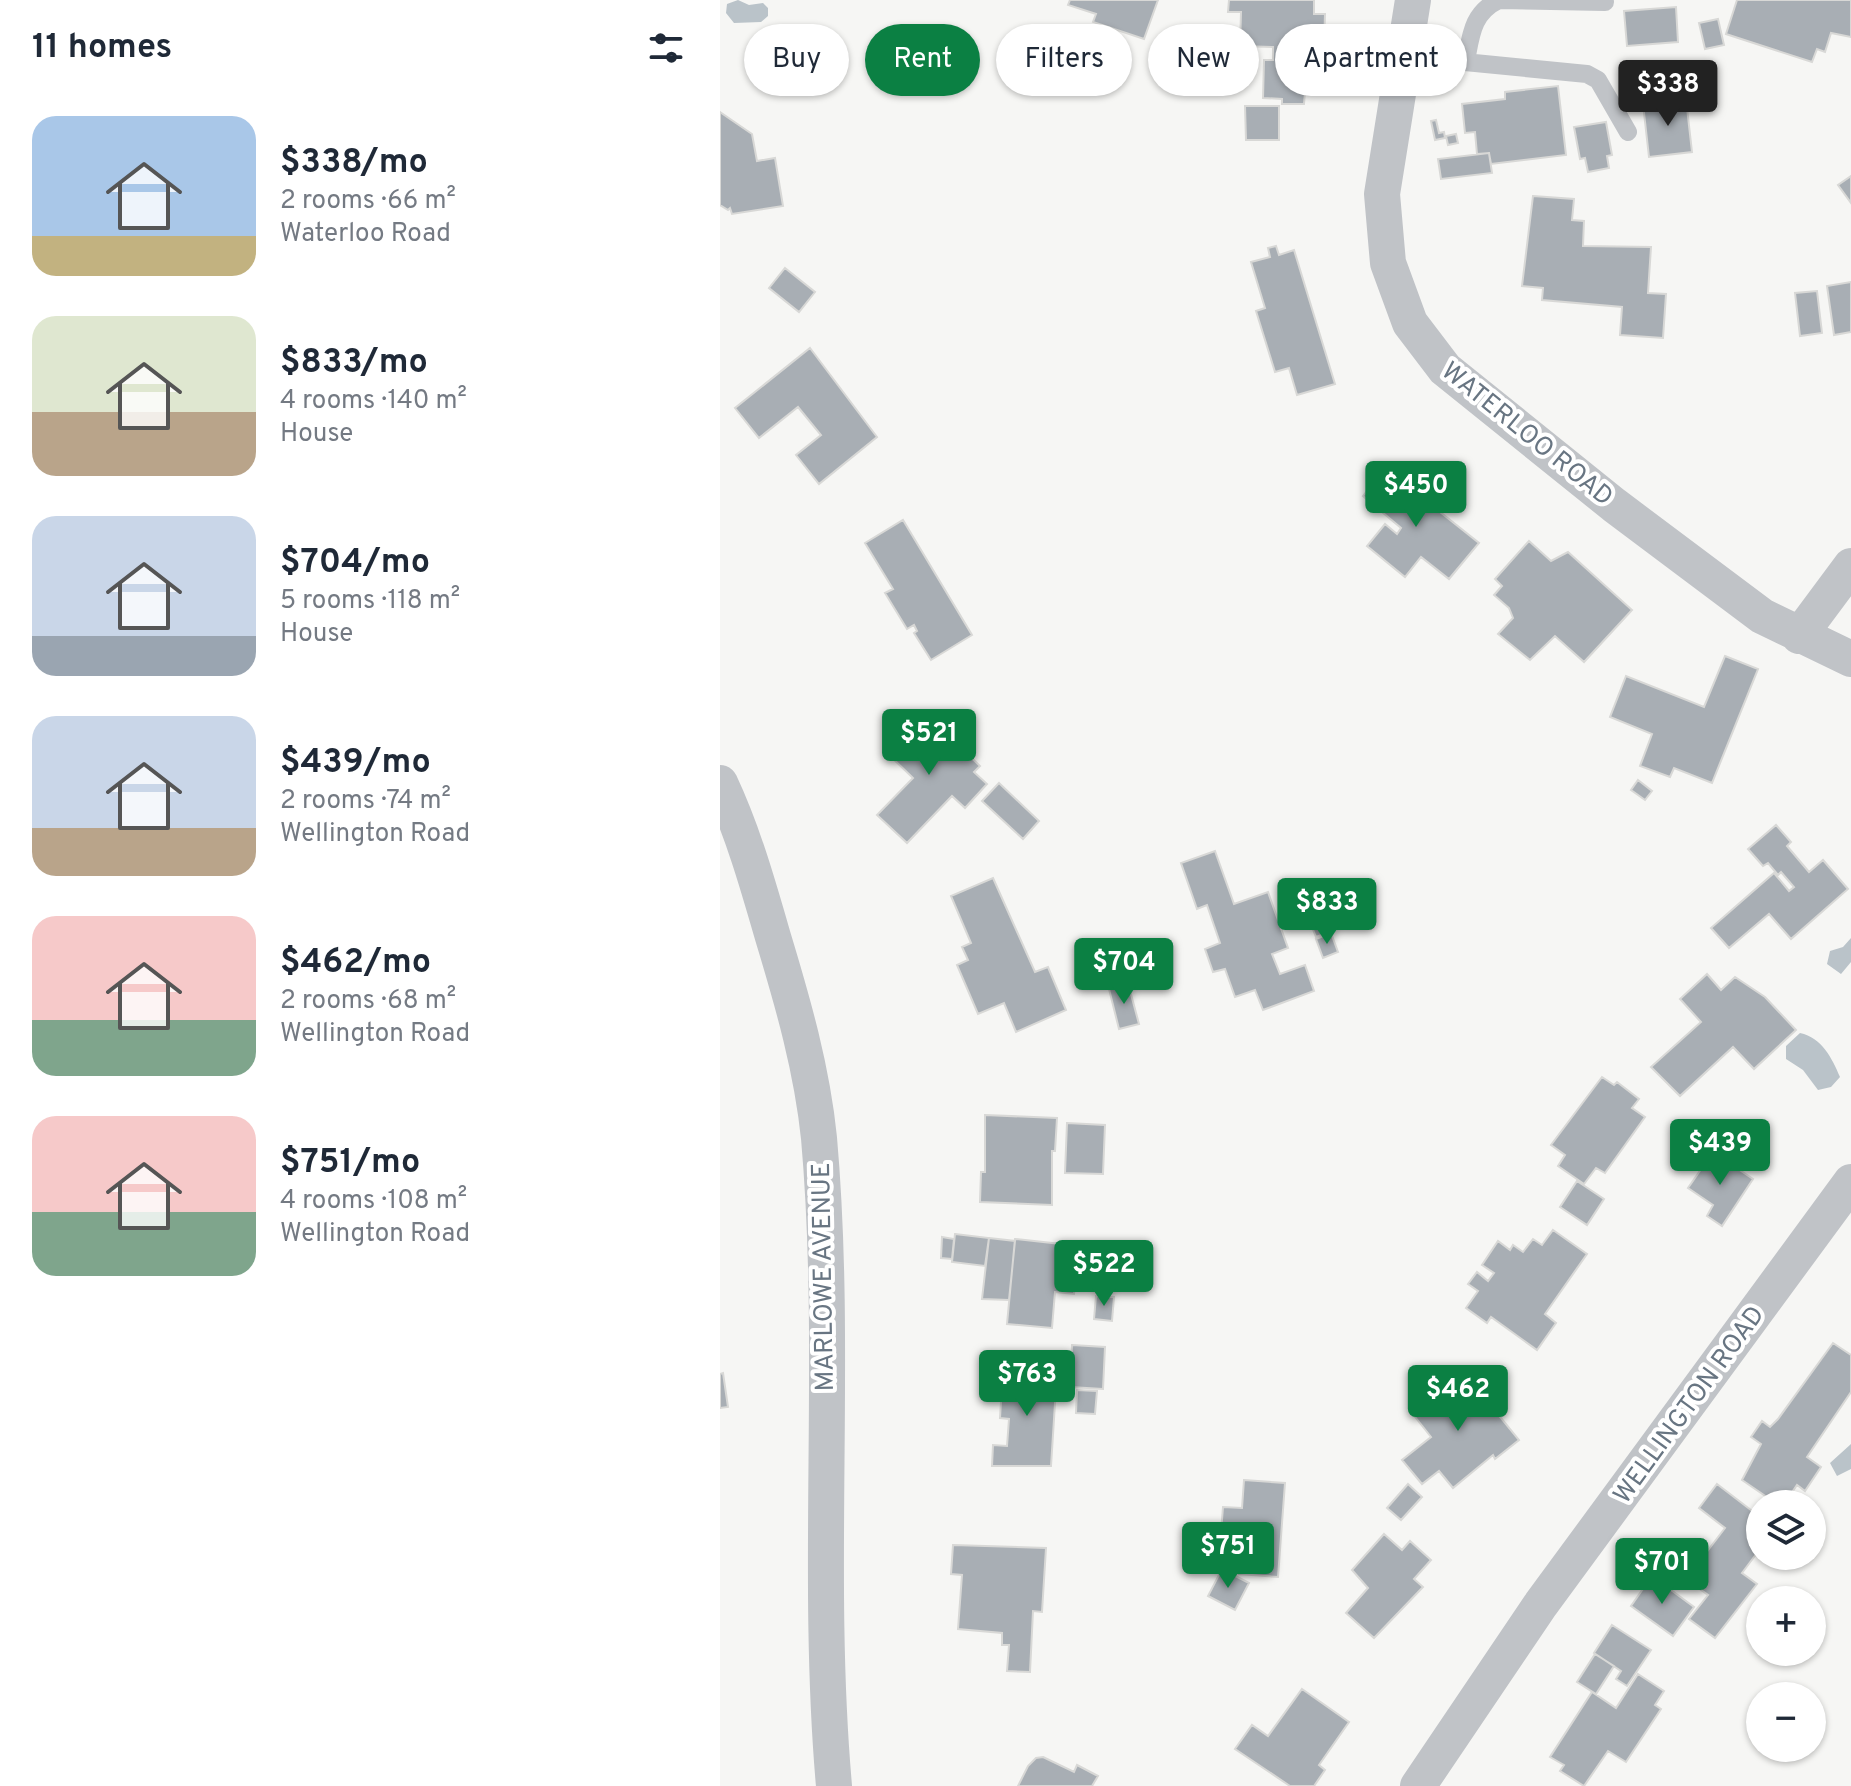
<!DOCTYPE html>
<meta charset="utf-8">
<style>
:root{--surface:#fff;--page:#f6f6f7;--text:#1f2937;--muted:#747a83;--accent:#0b8043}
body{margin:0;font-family:Overpass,sans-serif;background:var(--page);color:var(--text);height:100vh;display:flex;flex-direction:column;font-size:30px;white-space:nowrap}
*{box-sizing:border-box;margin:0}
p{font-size:26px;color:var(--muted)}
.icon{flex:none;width:44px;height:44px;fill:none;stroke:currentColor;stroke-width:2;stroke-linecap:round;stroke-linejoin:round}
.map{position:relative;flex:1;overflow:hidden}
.panel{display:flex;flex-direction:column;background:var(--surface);width:720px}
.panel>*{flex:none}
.top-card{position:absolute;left:24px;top:24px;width:760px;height:72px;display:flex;gap:16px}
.buttons{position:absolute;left:1026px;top:1490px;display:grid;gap:16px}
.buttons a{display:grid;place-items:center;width:80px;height:80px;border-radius:50%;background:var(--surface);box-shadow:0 2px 6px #0004;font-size:40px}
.price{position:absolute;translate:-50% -68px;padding:0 18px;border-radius:8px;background:var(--accent);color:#fff;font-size:26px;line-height:52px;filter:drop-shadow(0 2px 4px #0008)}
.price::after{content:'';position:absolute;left:50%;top:48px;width:24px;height:18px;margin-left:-12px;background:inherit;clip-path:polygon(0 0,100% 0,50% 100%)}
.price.selected{background:#222;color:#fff}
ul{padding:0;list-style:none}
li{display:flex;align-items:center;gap:24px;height:200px;padding:0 32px}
li span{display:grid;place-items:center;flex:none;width:224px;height:160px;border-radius:24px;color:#555}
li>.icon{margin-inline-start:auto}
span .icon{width:96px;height:96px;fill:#fffc;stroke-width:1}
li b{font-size:34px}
h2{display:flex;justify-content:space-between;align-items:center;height:96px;padding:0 32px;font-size:34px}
.tag{padding:0 28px;border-radius:36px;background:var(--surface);box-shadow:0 2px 6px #0004;font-size:28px;line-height:72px}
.tag.selected{background:var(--accent);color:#fff}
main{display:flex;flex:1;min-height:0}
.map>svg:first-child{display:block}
.water{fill:#bac3c9}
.building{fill:#a8aeb4;stroke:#d8d8d6;stroke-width:2}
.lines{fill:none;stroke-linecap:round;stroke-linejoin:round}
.lane{stroke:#c0c3c7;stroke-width:18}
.street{stroke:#c0c3c7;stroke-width:36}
.labels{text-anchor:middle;stroke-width:8;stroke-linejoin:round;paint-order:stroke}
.street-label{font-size:26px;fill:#687582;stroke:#fff}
</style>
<main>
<section class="panel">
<h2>11 homes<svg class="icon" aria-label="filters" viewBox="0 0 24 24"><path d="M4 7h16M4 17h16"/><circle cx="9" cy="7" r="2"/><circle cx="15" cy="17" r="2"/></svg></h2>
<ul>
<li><span style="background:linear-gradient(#a9c7e8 75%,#c2b280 0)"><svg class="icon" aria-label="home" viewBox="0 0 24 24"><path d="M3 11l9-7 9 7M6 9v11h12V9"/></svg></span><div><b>$338/mo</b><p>2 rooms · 66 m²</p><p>Waterloo Road</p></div></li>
<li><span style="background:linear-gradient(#dfe7d0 60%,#b9a48a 0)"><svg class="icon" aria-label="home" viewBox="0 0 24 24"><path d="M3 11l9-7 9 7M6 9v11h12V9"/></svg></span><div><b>$833/mo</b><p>4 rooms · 140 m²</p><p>House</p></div></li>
<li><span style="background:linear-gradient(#c9d6e8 75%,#9aa5b1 0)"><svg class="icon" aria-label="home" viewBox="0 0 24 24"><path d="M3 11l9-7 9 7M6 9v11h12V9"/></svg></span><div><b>$704/mo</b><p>5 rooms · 118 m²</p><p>House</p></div></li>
<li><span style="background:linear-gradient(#c9d6e8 70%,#b9a48a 0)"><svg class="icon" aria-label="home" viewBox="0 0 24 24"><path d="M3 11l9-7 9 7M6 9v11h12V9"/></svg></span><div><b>$439/mo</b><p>2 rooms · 74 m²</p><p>Wellington Road</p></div></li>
<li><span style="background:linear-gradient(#f6c9c9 65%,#7fa58c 0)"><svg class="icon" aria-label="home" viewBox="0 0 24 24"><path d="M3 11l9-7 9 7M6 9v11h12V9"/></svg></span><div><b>$462/mo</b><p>2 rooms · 68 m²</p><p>Wellington Road</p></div></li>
<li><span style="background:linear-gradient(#f6c9c9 60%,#7fa58c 0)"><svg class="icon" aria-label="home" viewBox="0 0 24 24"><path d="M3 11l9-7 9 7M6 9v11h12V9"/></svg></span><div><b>$751/mo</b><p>4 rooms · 108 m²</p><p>Wellington Road</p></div></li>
</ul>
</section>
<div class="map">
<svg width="1131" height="1786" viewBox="0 0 1131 1786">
<rect width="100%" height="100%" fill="#f6f6f4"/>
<path class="water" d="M18 0 29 5 43 3 48 8V16L41 22 14 23 6 13 7 4Z
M1131 938V962L1121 974 1107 964 1110 951 1123 947Z
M1080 1033C1102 1038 1112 1058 1120 1077L1111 1087 1098 1090 1083 1070 1066 1059V1046Z
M1131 1444V1469L1117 1476 1110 1463Z"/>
<path class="building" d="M350 0H438L424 39 373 22 376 14 348 5Z
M509 0H594V14H605L604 47H592L590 92H585L584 104H562V99L543 98 544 60H553V47L520 46 521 12H508Z
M1017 0H1131V37L1111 33 1105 52 1097 49 1092 62 1006 34Z
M956 7 958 42 907 46 904 11Z
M998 19 1004 45 985 49 979 23Z
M838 86 846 155 771 164 769 153 757 154 755 132 745 133 742 104 785 99V92Z
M966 99 972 152 929 157 923 104Z
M525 106H559V140H526Z
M0 112 32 134 37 161 55 158 63 206 12 214 10 208 8 210 0 205Z
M716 120 719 133 724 132 725 138 715 140 711 121Z
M886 122 892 155 887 156 889 168 868 172 865 158 860 159 854 127Z
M736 134 738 143 728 145 726 136Z
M769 153 772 173 721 179 718 159Z
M1131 176V203L1118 185Z
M813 196 854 199 852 220 864 221 863 246 931 247 928 293 946 294 943 338 900 335 902 307 822 300 823 288 802 286Z
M556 246 559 255 574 250 615 384 577 395 569 368 555 372 536 311 545 308 531 262 550 257 548 248Z
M65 268 95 292 79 312 49 288Z
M1131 282V332L1114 335 1107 286Z
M1097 291 1102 333 1080 336 1075 293Z
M90 348 157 437 99 484 76 455 101 435 78 407 39 438 15 408Z
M666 467 704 492 700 496 759 543 729 579 701 557 685 577 647 546 665 524 677 534 681 528 643 496Z
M183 520 252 635 211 660 194 633 197 631 194 625 187 629 165 593 173 589 145 543Z
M809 541 831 561 848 552 912 610 864 662 835 636 810 660 778 634 793 618 789 608 774 595 782 586 775 579Z
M1005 656 1038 669 992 783 954 768 950 777 920 766 932 734 890 717 906 676 984 707Z
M204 712 260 766 254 772 267 784 245 808 232 796 187 843 157 815 193 778 166 752Z
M918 780 932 791 925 800 911 790Z
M279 783 319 821 303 839 262 801Z
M1056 825 1071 842 1067 846 1089 872 1103 860 1128 889 1071 939 1049 914 1009 948 991 928 1054 873 1069 891 1074 887 1061 872 1058 875 1048 863 1043 866 1028 849Z
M495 851 514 904 548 892 568 948 552 954 560 974 585 965 594 991 543 1010 535 990 515 997 505 969 493 972 485 949 500 943 487 905 477 909 461 863Z
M273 878 315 972 328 967 346 1010 296 1032 284 1003 258 1014 237 965 248 960 242 947 251 943 231 896Z
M599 906 609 932 596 937 586 912Z
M611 933 618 952 603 958 596 939Z
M987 974 1001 990 1015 977 1045 997 1076 1030 1034 1069 1013 1047 960 1096 931 1067 981 1022 960 999Z
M408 983 419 1024 399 1029 389 989Z
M882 1077 894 1085 897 1082 919 1099 912 1108 925 1117 885 1173 876 1168 864 1184 838 1166 845 1155 831 1145Z
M265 1115 337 1118 335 1151H332V1205L260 1202 261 1172H265Z
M347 1123 385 1125 383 1174 345 1173Z
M993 1152 1033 1179 1002 1226 987 1216 993 1205 968 1188Z
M857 1181 884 1199 867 1225 840 1207Z
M833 1230 867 1254 825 1314 836 1323 817 1350 771 1317 767 1323 746 1308 758 1291 748 1284 757 1272 768 1281 774 1273 762 1265 778 1241 790 1250 793 1245 803 1252 813 1239 822 1245Z
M235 1234 269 1238 265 1266 232 1262Z
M222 1237 234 1239 232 1259 221 1258Z
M269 1238 295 1241 289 1300 262 1299Z
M295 1239 359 1246 354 1294 335 1292 332 1328 287 1324Z
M376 1296 394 1297 392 1321 374 1319Z
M1113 1343 1131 1355V1392L1087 1457 1101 1467 1085 1491 1077 1485 1064 1504H1057L1022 1480 1041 1444 1031 1437 1042 1421 1050 1427 1058 1419Z
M352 1345 385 1347 383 1389 350 1387Z
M283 1368 337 1372 331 1466H272L273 1445 287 1446 289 1419 280 1418Z
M742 1370 799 1440 775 1459 773 1455 733 1488 719 1471 702 1484 682 1460 711 1437 692 1413 707 1401 710 1405 723 1394 719 1389Z
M3 1373 8 1407 0 1408V1374Z
M357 1390 377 1391 375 1414 356 1413Z
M524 1480 565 1483 558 1577 519 1574 520 1546 500 1545 503 1507 522 1508Z
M688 1484 702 1497 681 1520 667 1508Z
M997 1484 1040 1517V1549L1022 1573 1037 1584 995 1638 969 1619 988 1595 966 1579 1005 1528 979 1508Z
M664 1534 682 1550 690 1541 711 1560 694 1579 703 1587 654 1638 626 1613 648 1588 632 1570Z
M233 1545 326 1548 322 1612 313 1611 310 1672 287 1671 289 1645H282V1633L238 1629 242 1575 231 1574Z
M502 1569 529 1583 515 1610 488 1596Z
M932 1576 974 1607 953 1636 911 1606Z
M892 1625 931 1650 907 1686 896 1679 901 1671 874 1653Z
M875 1654 894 1666 876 1694 857 1682Z
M918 1674 944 1691 935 1705 941 1709 906 1762 888 1751 864 1786 840 1771 844 1765 830 1757 872 1692 896 1708Z
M582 1689 629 1722 599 1765 605 1770 594 1786H570L515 1749 532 1725 548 1736Z
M323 1757 354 1772 357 1765 378 1776 372 1786H298L308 1766 316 1758Z"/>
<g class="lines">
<path class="lane" d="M780 0 885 2
M683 56 867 74 878 80 908 132
M746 61C751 35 752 13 779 0"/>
<path class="street" d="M693 0 662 194 668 263 690 323 725 369 894 505 1042 616 1131 659
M1079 636 1131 566
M0 783C23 832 38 885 53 937 73 1003 92 1069 99 1138 118 1353 95 1571 114 1786
M698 1786 821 1604 1131 1182"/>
</g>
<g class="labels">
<g class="street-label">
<text transform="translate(808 433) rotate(39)" y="9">WATERLOO ROAD</text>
<text transform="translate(102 1277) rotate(-91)" y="9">MARLOWE AVENUE</text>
<text transform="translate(968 1404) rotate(-54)" y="9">WELLINGTON ROAD</text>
</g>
</g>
</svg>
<div class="buttons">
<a><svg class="icon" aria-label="layers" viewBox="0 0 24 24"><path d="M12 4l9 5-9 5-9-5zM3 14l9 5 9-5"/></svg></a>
<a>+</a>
<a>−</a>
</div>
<b class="price selected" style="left:948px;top:128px">$338</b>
<b class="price" style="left:696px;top:529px">$450</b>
<b class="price" style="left:209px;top:777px">$521</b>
<b class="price" style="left:607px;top:946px">$833</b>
<b class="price" style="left:404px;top:1006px">$704</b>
<b class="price" style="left:1000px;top:1187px">$439</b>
<b class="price" style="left:384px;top:1308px">$522</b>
<b class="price" style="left:307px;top:1418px">$763</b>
<b class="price" style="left:738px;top:1433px">$462</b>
<b class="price" style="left:508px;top:1590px">$751</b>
<b class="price" style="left:942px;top:1606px">$701</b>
<div class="top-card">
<a class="tag">Buy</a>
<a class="tag selected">Rent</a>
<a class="tag">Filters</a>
<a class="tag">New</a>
<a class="tag">Apartment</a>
</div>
</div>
</main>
